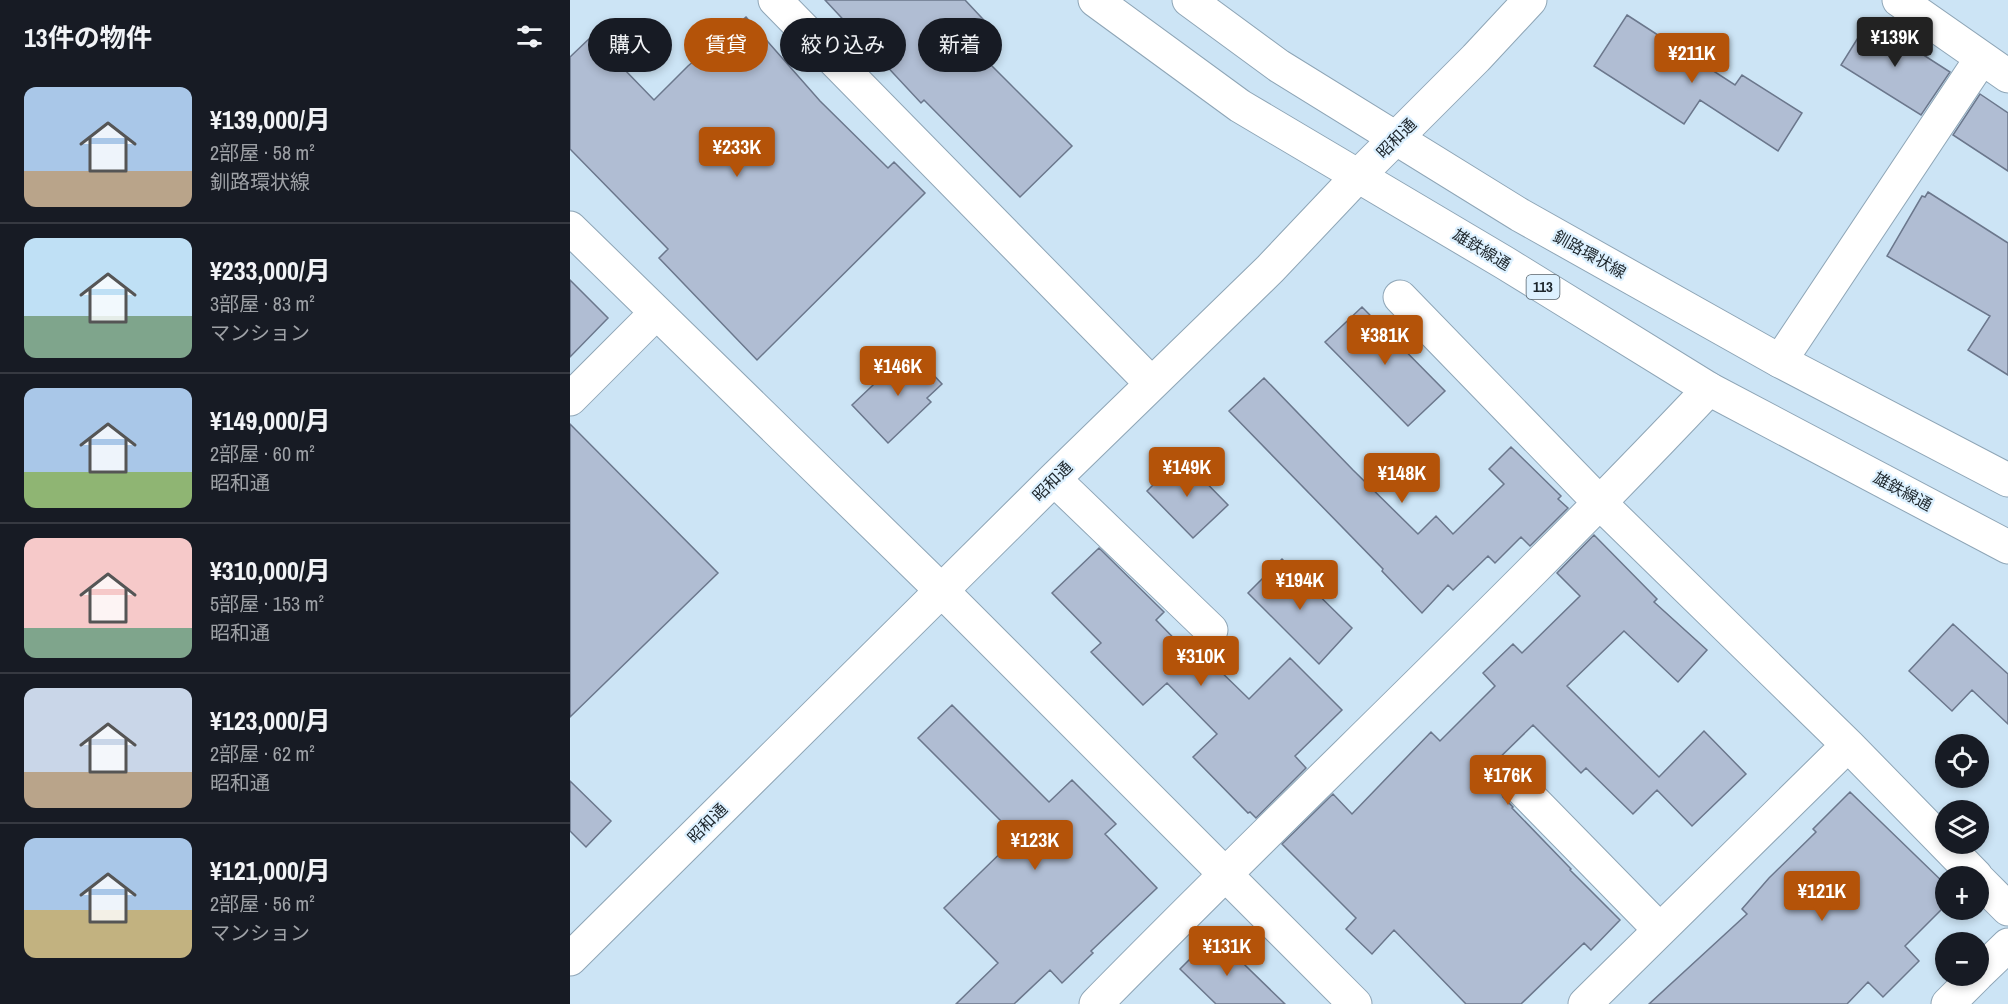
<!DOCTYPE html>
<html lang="ja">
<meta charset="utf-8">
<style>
:root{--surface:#171b24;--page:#242831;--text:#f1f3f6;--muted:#9ea1a6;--line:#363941;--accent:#b45309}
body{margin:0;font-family:"Archivo Narrow","Noto Sans JP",sans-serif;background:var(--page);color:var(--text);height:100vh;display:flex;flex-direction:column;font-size:22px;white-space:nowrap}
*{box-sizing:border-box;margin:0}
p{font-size:20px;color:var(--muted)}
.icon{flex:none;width:33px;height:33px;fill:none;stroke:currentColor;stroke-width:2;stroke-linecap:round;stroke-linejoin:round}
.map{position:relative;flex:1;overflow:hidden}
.sheet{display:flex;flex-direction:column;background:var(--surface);width:570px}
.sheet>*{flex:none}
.guide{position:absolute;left:18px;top:18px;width:570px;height:54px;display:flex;gap:12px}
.controls{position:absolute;left:1365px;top:734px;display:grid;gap:12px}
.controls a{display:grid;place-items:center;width:54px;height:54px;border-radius:50%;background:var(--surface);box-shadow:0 3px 9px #0003;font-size:30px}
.price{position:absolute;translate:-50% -51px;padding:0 14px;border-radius:6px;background:var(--accent);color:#fff;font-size:20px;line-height:39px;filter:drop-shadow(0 2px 3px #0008)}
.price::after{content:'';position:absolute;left:50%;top:36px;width:18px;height:14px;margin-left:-9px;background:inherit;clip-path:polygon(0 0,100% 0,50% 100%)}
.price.active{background:#222;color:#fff}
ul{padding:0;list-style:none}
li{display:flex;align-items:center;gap:18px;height:150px;padding:0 24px}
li+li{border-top:2px solid var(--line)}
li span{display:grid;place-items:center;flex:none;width:168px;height:120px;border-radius:12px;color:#555}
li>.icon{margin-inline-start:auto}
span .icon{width:72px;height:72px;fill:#fffc;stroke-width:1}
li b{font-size:26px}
h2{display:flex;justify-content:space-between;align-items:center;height:72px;padding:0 24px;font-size:26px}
.tag{padding:0 21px;border-radius:27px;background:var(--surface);box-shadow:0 3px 9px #0003;font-size:21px;line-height:54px}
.tag.active{background:var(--accent);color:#fff}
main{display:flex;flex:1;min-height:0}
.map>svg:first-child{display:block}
.building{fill:#b0bdd3;stroke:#6b778c;stroke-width:1.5}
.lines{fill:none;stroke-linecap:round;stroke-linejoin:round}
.minor-casing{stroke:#8ea5b6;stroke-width:35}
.major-casing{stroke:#8ea5b6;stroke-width:35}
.minor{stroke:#fff;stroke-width:33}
.major{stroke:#fff;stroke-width:33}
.labels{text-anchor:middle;stroke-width:4.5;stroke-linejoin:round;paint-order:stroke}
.shield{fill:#ddf1ff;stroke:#56626b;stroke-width:1.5}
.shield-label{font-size:15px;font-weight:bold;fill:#1c252b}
.street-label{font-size:16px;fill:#1c252b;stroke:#ddf1ff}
</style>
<main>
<section class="sheet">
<h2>13件の物件<svg class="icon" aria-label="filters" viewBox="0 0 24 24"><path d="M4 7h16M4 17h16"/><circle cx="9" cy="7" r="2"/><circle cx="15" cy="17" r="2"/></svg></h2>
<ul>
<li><span style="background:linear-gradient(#a9c7e8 70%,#b9a48a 0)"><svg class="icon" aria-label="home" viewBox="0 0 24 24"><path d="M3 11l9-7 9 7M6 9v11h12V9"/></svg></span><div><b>¥139,000/月</b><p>2部屋 · 58 m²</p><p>釧路環状線</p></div></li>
<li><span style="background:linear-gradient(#bfe0f5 65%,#7fa58c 0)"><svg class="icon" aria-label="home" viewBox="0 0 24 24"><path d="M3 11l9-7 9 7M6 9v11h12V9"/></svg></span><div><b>¥233,000/月</b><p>3部屋 · 83 m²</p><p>マンション</p></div></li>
<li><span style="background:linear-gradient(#a9c7e8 70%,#8fb573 0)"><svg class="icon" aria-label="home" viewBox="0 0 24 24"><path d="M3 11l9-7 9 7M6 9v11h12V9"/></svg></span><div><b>¥149,000/月</b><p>2部屋 · 60 m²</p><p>昭和通</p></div></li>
<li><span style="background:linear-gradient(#f6c9c9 75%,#7fa58c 0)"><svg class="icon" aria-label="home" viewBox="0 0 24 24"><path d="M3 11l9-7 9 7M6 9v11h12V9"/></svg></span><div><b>¥310,000/月</b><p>5部屋 · 153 m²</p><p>昭和通</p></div></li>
<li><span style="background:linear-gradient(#c9d6e8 70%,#b9a48a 0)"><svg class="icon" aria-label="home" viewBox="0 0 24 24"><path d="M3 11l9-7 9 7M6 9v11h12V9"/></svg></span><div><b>¥123,000/月</b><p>2部屋 · 62 m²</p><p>昭和通</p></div></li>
<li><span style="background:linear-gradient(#a9c7e8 60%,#c2b280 0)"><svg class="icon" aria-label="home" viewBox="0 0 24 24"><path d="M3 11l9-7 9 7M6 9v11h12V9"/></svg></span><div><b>¥121,000/月</b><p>2部屋 · 56 m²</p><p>マンション</p></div></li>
</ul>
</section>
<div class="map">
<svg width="1438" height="1004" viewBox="0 0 1438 1004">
<rect width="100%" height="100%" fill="#cce4f5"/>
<path class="building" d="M255 0H395L426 33 407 51 502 146 450 197 354 100 351 103Z
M1057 15 1165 85 1172 75 1232 113 1208 151 1130 100 1114 124 1024 66Z
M176 17 250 101 318 168 324 162 355 193 187 360 89 258 98 249 0 149V57L22 36 84 100 118 66Z
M1299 20 1380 72 1351 115 1271 65Z
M1410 94 1438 113V171L1383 135Z
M1358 192 1438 243V375L1398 350 1420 316 1317 256 1352 196 1355 197Z
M0 280 38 318 0 357Z
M792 307 875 391 838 426 755 342Z
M340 350 372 384 357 398 361 402 318 443 282 405Z
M694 378 783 470 848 534 866 516 883 534 934 484 919 469 941 447 991 496 988 499 998 508 960 546 951 537 925 563 918 556 883 590 878 585 852 613 812 571 813 569 659 411Z
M0 424 148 573 0 717Z
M611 457 658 505 623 538 577 491Z
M1024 535 1087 599 1084 602 1137 650 1108 682 1054 631 997 686 1089 777 1134 731 1176 774 1122 826 1087 790 1063 814 1016 768 1011 773 963 725 916 771 929 785 933 797 943 807 942 808 1001 869 1000 870 1050 920 1021 950 1014 943 951 1004H896L824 930 802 954 776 929 786 918 712 844 763 794 782 814 861 732 870 741 925 686 913 673 943 644 952 653 1010 596 987 573Z
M529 548 594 612 586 620 635 670 642 663 679 699 720 658 772 710 725 756 736 768 686 818 680 812 678 813 623 757 647 734 597 683 573 705 521 652 531 643 482 593Z
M712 559 782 628 749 664 678 593Z
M1383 624 1438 674V724L1402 690 1382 711 1339 671Z
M382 705 479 802 502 780 546 824 535 834 587 888 521 951 523 953 492 983 480 970 444 1004H386L428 963 374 908 447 837 348 738Z
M0 781 41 821 16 847 0 831Z
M1280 792 1376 885V905L1335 946 1349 961 1313 997 1298 982 1277 1004H1079L1177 914 1172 909 1199 878 1246 832 1243 829Z
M644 935 715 1004H646L610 969Z"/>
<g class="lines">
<g class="minor-casing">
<path id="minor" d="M205 0 581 383
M1329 0 1438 76
M0 228 371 590 785 1004
M830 297 1031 504 1278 745 1406 876
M1210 361 1411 59
M0 399 86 313
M484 479 641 630
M947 784 1090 930
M1408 879 1438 909
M0 959 484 479 700 269 788 176 906 58 960 0
M1408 974 1438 945
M526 1004C729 797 941 599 1139 389
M1015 1004 1278 745
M1378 1004 1407 975"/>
</g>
<g class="major-casing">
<path id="major" d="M525 0 670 106 935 263 1139 389 1438 547
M619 0 709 66 950 215 1210 361 1438 480"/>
</g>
<use href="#minor" class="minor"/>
<use href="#major" class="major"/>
</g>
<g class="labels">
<rect class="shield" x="956.5" y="275" width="33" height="24" rx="4.5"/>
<g class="shield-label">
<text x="973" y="292">113</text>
</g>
<g class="street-label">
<text transform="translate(826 138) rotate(-45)" y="6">昭和通</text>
<text transform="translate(912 249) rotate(31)" y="6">雄鉄線通</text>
<text transform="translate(1020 254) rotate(29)" y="6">釧路環状線</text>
<text transform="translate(482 481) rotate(-45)" y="6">昭和通</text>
<text transform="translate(1333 491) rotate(28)" y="6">雄鉄線通</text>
<text transform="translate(137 823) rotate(-45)" y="6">昭和通</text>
</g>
</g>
</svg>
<div class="controls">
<a><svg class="icon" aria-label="locate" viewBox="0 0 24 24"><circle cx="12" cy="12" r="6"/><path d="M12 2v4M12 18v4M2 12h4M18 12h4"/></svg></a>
<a><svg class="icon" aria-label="layers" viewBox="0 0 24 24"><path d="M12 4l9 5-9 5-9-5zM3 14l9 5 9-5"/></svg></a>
<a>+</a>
<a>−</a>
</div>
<b class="price active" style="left:1325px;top:68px">¥139K</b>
<b class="price" style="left:1122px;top:84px">¥211K</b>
<b class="price" style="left:167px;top:178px">¥233K</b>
<b class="price" style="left:815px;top:366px">¥381K</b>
<b class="price" style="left:328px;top:397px">¥146K</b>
<b class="price" style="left:617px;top:498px">¥149K</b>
<b class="price" style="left:832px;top:504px">¥148K</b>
<b class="price" style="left:730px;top:611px">¥194K</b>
<b class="price" style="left:631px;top:687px">¥310K</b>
<b class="price" style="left:938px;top:806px">¥176K</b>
<b class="price" style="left:465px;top:871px">¥123K</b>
<b class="price" style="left:1252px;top:922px">¥121K</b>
<b class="price" style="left:657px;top:977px">¥131K</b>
<div class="guide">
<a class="tag">購入</a>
<a class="tag active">賃貸</a>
<a class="tag">絞り込み</a>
<a class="tag">新着</a>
</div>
</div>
</main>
